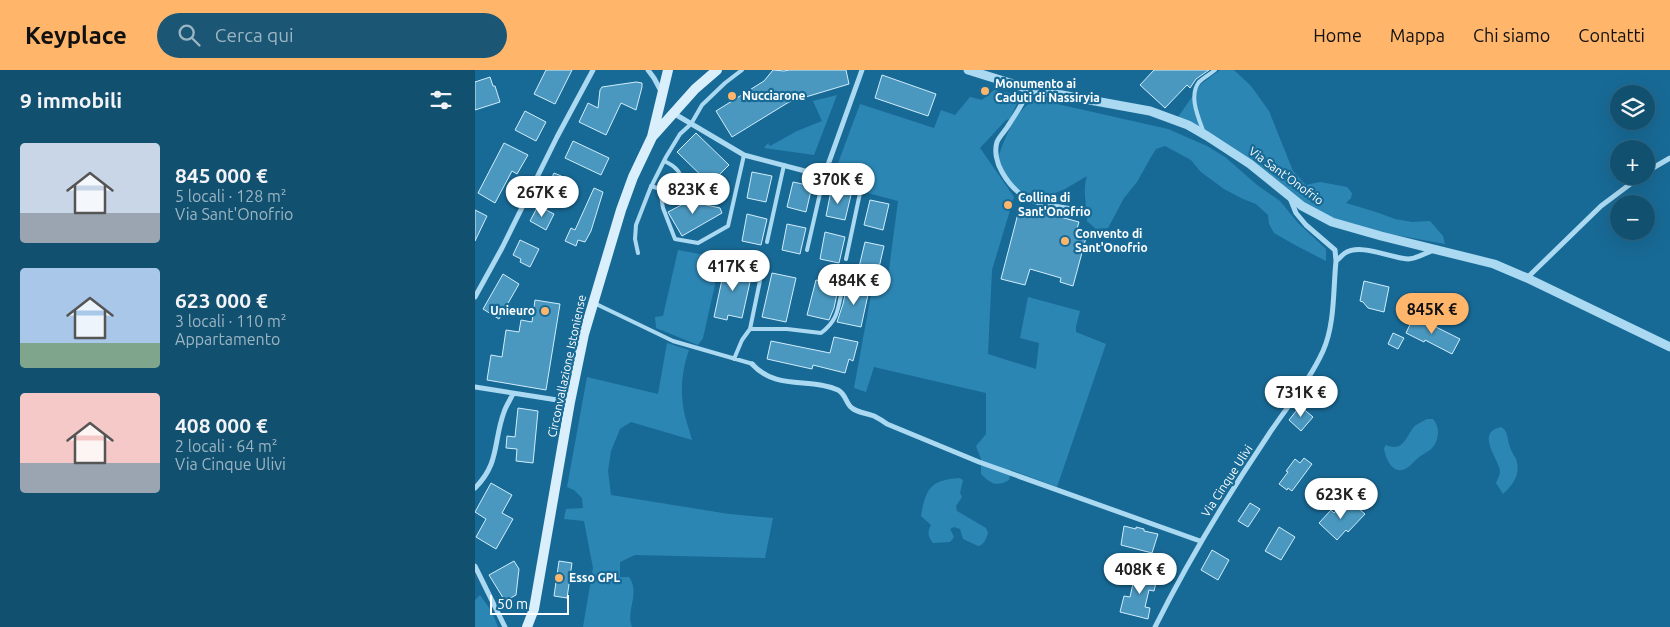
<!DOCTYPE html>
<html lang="it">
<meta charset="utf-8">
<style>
:root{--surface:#125070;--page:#1b5775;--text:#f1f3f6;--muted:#9cb5c3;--line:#316783;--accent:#ffb56a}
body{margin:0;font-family:Ubuntu,sans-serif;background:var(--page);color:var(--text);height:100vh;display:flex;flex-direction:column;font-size:19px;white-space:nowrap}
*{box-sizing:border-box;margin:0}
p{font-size:16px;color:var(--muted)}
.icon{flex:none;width:28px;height:28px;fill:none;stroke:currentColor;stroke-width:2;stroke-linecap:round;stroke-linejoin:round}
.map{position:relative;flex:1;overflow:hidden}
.side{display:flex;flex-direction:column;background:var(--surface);width:475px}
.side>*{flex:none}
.tools{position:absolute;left:1135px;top:15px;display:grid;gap:10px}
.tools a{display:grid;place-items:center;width:45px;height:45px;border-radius:50%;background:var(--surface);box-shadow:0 5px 20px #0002,0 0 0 1px var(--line);font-size:25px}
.scale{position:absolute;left:15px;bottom:12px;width:79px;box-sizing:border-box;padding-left:5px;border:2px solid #fff;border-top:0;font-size:14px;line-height:18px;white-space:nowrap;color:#fff;-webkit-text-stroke:4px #186a96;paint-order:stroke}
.price{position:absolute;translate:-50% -42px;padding:0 11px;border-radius:18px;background:#fff;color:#222;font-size:16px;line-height:32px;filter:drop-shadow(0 1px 2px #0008)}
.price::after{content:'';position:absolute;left:50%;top:30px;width:15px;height:11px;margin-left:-8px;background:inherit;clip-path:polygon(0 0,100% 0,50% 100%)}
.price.on{background:var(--accent);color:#111}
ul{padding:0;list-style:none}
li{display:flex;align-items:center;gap:15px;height:125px;padding:0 20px}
li span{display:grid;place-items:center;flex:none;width:140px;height:100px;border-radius:5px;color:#555}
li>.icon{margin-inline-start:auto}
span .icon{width:60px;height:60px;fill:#fffc;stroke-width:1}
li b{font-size:21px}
h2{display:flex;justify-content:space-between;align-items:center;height:60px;padding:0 20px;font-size:21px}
header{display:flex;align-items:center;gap:30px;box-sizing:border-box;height:70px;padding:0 25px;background:var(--accent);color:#111}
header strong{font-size:24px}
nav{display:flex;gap:28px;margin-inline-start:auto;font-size:18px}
.search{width:350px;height:45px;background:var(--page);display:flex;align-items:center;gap:12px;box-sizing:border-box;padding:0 18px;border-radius:28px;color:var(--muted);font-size:19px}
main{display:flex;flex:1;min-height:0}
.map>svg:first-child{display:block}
.green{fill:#2c86b4}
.building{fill:#4a98c0;stroke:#d1edfc}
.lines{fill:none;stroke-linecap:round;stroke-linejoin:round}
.service{stroke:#aad9f1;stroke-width:4}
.minor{stroke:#aad9f1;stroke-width:5}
.tertiary{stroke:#aad9f1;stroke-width:9}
.secondary{stroke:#d9effb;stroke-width:10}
.poi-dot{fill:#ffb56a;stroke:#186a96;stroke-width:2}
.labels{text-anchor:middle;stroke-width:4.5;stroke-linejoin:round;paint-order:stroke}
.poi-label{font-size:12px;font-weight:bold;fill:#fff;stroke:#186a96;text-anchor:start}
.street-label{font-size:12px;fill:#fff;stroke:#186a96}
</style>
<header>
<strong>Keyplace</strong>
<div class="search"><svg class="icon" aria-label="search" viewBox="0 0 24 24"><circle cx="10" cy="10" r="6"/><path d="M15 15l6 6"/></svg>Cerca qui</div>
<nav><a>Home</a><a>Mappa</a><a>Chi siamo</a><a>Contatti</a></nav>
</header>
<main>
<section class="side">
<h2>9 immobili<svg class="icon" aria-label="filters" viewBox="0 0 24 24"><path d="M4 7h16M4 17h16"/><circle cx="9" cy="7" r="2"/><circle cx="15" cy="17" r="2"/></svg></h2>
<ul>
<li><span style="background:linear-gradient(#c9d6e8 70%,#9aa5b1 0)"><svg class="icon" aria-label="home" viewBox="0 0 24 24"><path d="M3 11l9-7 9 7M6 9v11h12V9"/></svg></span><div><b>845 000 €</b><p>5 locali · 128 m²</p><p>Via Sant'Onofrio</p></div></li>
<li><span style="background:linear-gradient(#a9c7e8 75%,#7fa58c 0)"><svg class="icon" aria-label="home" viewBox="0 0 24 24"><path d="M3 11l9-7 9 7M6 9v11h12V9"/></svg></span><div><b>623 000 €</b><p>3 locali · 110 m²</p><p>Appartamento</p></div></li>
<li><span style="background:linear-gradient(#f6c9c9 70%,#9aa5b1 0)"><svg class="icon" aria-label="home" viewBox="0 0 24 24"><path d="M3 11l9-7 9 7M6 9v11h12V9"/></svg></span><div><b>408 000 €</b><p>2 locali · 64 m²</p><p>Via Cinque Ulivi</p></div></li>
</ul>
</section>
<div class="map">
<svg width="1195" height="557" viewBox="0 0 1195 557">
<rect width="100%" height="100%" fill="#186a96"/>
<path class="green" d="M745 0H759L776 16 794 41 818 101 831 115 845 112 872 117 877 123 876 128 871 133 901 142 920 149 937 152 955 151 968 166 970 174 910 163 853 147 835 137 760 79 703 47 726 14Z
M519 20 540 24 543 31 535 49 531 50 505 78 539 127 517 200 513 284 561 299 564 273 545 268 553 227 605 241 601 256V262L631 274 582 417 536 400 534 410C521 417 516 414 506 404V389L501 376 511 364V323L399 297 391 322 379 318 397 219 412 215 423 131 389 122V112L359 104 385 34 459 58 466 40 480 45 495 27 507 30Z
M362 25 339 85 289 78 293 73 295 76 322 61 347 51 338 31Z
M560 29 693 59 732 76 750 87 782 115 805 131 823 153 851 179V191L820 175 799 163 794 154 793 145 781 134 768 129 749 119 726 102 716 90 690 76 681 79 676 87 662 112 649 128 633 158 621 159 612 151C612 135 607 121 612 106L590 119 573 126 554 125 533 113 522 91C529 69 540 41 560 29Z
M203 180 246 188 228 268 223 275 181 258 180 247 188 246Z
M192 273 214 280C208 297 205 317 208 335 209 346 214 358 217 370L156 352 145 359 136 381 133 401 136 425 254 444 298 448 290 488 160 485 145 492V507H154C166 524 150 540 157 557H108L118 498 109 451 89 449 91 439 108 438 107 428 99 420 92 417 112 307 183 324Z
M952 349H958C966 358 964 372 955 380 951 383 946 385 942 389 938 392 935 397 930 399 917 405 910 387 909 378L911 375C928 382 930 369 938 358 941 354 947 352 952 349Z
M1026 357C1033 361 1032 367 1034 374 1035 379 1038 384 1041 389 1046 403 1039 414 1028 424L1021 413C1022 410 1025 405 1025 402 1025 390 999 363 1026 357Z
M484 408 488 410 485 423 487 427 481 436 482 441 511 458 513 463C511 469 509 475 503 476L488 469 485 459 479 457 475 459 479 467 475 472 458 473C453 467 452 462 456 455L446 446C451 419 455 410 484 408Z
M5 525 17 542 23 557H0V530Z"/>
<path class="building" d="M71 0H97L80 34 59 24Z
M298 0 309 1 314 0H371L374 14 314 32 257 67 241 41 289 11Z
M679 0H734L721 9 715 18 712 15 690 38 665 15Z
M407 5 461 24 453 46 400 28Z
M15 7 18 16H20L25 32 0 40V12Z
M161 12 167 13V17L161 40 146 33 131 65 104 52 113 33 123 38 125 20 127 17Z
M50 41 71 52 61 71 40 60Z
M221 63 254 95 235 114 202 82Z
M98 71 134 88 126 105 90 88Z
M29 73 53 85 42 104 37 101 20 133 3 123Z
M277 102 297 106 291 132 272 128Z
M79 103 96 110 89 127 71 120Z
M318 112 337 116 331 142 312 137Z
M119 118 128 122 116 161 110 172 103 170 101 176 90 171 96 158 100 160Z
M356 121 376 125 370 150 351 146Z
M225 125 223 133 245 138 247 143 207 166 193 142Z
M395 130 414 134 408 160 389 155Z
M63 136 79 144 71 160 55 151Z
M545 136 604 152 601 162 612 164 598 216 585 212 586 208 555 199 550 215 526 209Z
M0 140 12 146 0 171Z
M272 144 292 149 286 175 267 171Z
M312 154 331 158 325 184 307 180Z
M350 162 370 167 364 193 345 189Z
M45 170 64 179 55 197 45 192 46 189 38 185Z
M390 172 409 176 403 202 384 197Z
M251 191 264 194 262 199 277 203 267 248 253 245 252 250 239 247Z
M297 203 321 208 311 252 287 247Z
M28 204 44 214 24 249 8 239Z
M341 210 366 216 363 219 359 238 354 250 332 245Z
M889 211 914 217 909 242 893 238 888 232 885 231Z
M375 216 394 220 386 257 362 252 368 234 371 220 369 217 375 218Z
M60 230 85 234 71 320 12 310 16 285 27 287 31 260 44 262 46 250 57 252Z
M939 246 985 269 977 284 950 270 949 272 931 263Z
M918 263 929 268 923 279 913 274Z
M359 267 383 272 378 291 374 289 370 303 338 295 337 299 292 289 296 271 355 283Z
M825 336 838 347 826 361 814 350Z
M43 338 63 341 58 393 41 391 42 379 31 378 32 366 40 367Z
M829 388 837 394 817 421 813 418 812 420 804 414 813 402 811 401 820 389 825 393Z
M16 413 37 425 27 443 38 449 21 479 1 467 11 449 0 442Z
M869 432 879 440 882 437 890 444 873 462 871 460 862 470 844 453 856 440 859 443Z
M775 433 785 439 773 457 763 451Z
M649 456 661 459V457L669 459V461L683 464 677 483 646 475Z
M804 457 820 467 806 490 790 481Z
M737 480 754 490 743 510 726 500Z
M39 491 44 499 41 525 30 531 14 505Z
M84 491 97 493 92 528 79 526Z
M661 500 683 505 679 521 674 520 670 537 675 538 673 549 645 542 649 526 655 527Z"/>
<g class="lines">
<path class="service" d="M729 63C724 49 713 26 724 12 728 8 735 4 740 0
M176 116C187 120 195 122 207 119 209 105 201 96 189 91
M185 119 188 138 200 169 223 173 253 156 269 85
M292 172 309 95
M332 180 349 106C360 108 383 109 385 123L371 189
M163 183 160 169 161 155 175 119 191 87 205 64 216 54 227 35 250 13 267 0
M119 233 198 271 278 294
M275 259 287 201
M259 289 267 270 275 259H312L346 263C363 250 363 239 367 220"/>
<path class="minor" d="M173 0 179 8 187 23
M554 19C549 32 541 44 533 56 530 61 524 67 522 72 519 81 522 94 527 102 546 136 572 135 606 140
M198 43 269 85 349 106 387 0
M1171 102 1195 88
M815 128 821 143 831 155 860 180 861 191C864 189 867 185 870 183 886 173 915 188 933 189 942 189 950 183 959 180
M1052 208 1126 136 1166 106
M0 227 27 178 82 67 118 0
M277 294C302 321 334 307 363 320 371 324 371 334 377 338 383 343 392 343 399 346 403 348 408 351 412 354L504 392 725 471
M0 317 95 332
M0 418C25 393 18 372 29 342 31 336 35 330 38 324
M0 496 30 557
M680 557C713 491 751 428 792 367 810 339 834 312 848 281 860 254 858 221 861 191"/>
<path class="tertiary" d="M493 0 554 19 675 41 713 55 732 66 775 94 827 136 857 152 906 166 1019 194 1052 208 1195 277"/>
<path class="secondary" d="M178 66 220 19 242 0
M52 557 59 539 95 332 109 264 146 140 158 107 177 67 193 0"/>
</g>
<g class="poi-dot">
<circle cx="510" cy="21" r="5"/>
<circle cx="257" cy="26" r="5"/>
<circle cx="533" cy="135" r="5"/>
<circle cx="590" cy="171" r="5"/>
<circle cx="70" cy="241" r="5"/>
<circle cx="84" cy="508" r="5"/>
</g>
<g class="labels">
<g class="poi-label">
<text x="520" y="18">Monumento ai<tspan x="520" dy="14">Caduti di Nassiryia</tspan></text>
<text x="267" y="30">Nucciarone</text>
<text x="543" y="132">Collina di<tspan x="543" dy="14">Sant'Onofrio</tspan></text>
<text x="600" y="168">Convento di<tspan x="600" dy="14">Sant'Onofrio</tspan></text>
<text x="60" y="245" text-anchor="end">Unieuro</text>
<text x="94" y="512">Esso GPL</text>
</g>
<g class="street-label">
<text transform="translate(811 106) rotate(36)" y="4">Via Sant'Onofrio</text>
<text transform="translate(92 296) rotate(-78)" y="4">Circonvallazione Istoniense</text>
<text transform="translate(752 411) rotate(-57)" y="4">Via Cinque Ulivi</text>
</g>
</g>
</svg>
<div class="tools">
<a><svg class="icon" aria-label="layers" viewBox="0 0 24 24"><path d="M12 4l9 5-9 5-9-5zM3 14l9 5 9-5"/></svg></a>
<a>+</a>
<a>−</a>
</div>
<div class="scale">50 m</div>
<b class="price" style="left:363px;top:135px">370K €</b>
<b class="price" style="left:218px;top:145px">823K €</b>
<b class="price" style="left:67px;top:148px">267K €</b>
<b class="price" style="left:258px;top:222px">417K €</b>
<b class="price" style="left:379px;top:236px">484K €</b>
<b class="price on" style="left:957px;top:265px">845K €</b>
<b class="price" style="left:826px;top:348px">731K €</b>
<b class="price" style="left:866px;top:450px">623K €</b>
<b class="price" style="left:665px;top:525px">408K €</b>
</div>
</main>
